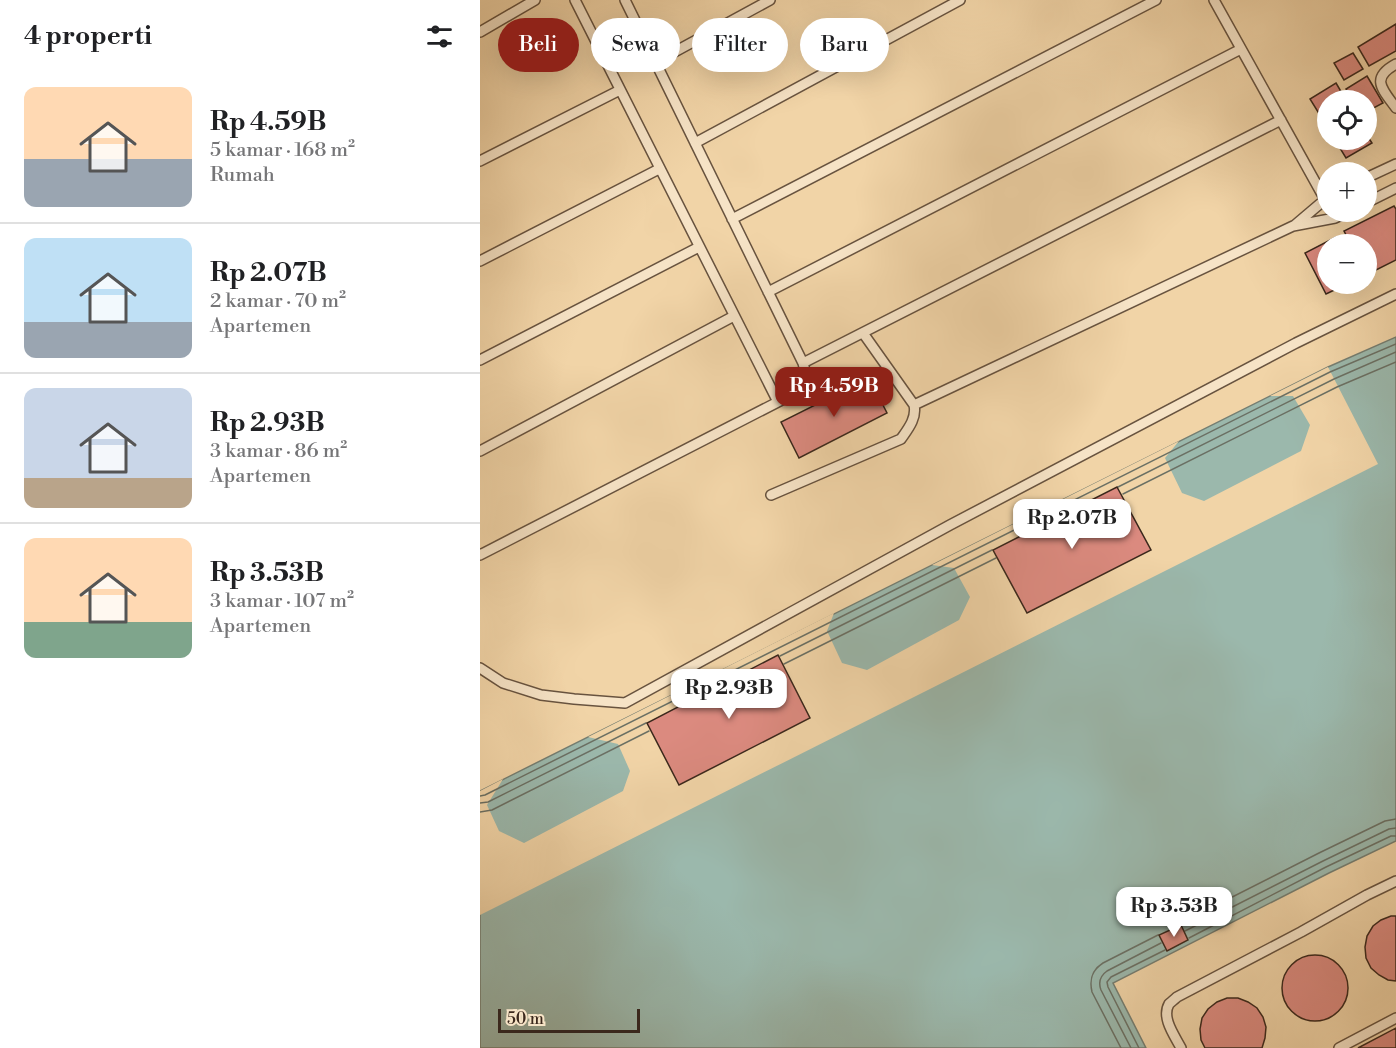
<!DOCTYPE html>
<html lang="id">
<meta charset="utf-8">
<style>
:root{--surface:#fff;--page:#f2f2f2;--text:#202124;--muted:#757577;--line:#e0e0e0;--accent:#8f2418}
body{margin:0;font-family:"Libre Bodoni",serif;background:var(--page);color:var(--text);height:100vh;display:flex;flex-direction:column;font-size:22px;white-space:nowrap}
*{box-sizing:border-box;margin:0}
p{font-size:20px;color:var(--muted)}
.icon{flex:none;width:33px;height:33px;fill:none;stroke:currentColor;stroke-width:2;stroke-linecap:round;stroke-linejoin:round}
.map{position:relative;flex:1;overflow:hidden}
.sheet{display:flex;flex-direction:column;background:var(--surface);width:480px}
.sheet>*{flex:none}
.banner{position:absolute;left:18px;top:18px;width:570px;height:54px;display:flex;gap:12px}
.fabs{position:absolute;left:837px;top:90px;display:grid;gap:12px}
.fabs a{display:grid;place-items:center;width:60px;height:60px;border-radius:50%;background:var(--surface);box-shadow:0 6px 24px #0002;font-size:30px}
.scale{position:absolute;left:18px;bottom:15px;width:142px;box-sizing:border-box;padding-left:6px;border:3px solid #3b281c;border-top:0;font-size:16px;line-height:21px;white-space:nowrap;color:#3b281c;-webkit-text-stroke:4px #f6e3c6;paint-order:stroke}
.price{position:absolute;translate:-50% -51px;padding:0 14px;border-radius:12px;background:#fff;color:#222;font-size:20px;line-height:39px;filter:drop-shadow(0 2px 3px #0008)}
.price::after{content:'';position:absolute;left:50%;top:36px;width:18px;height:14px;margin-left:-9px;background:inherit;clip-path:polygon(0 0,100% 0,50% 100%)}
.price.current{background:var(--accent);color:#fff}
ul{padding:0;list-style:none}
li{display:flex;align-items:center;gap:18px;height:150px;padding:0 24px}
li+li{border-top:2px solid var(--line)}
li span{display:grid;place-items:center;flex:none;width:168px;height:120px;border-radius:12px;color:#555}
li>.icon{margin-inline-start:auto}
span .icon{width:72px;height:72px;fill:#fffc;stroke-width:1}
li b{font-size:26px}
h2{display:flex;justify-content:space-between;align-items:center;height:72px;padding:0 24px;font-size:26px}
.chip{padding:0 21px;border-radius:27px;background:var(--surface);box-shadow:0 6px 24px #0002;font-size:21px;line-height:54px}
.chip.current{background:var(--accent);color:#fff}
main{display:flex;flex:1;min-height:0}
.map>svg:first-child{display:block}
.water{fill:#9bb8ac;stroke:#757e72;stroke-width:1.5}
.pier{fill:#f1d4a7}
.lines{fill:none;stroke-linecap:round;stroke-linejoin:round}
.shore{stroke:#6b7064;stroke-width:1.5}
.building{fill:#db8a7f;stroke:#3b281c;stroke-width:1.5}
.lane-casing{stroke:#68533f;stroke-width:12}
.lane{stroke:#f6e3c6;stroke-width:9}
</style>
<main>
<section class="sheet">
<h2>4 properti<svg class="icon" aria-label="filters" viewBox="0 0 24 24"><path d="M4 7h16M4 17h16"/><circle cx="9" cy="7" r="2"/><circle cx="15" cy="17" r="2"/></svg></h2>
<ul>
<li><span style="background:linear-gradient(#ffd9b3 60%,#9aa5b1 0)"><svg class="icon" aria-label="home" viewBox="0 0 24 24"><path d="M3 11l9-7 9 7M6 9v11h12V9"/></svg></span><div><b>Rp 4.59B</b><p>5 kamar · 168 m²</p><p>Rumah</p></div></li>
<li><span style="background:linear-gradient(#bfe0f5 70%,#9aa5b1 0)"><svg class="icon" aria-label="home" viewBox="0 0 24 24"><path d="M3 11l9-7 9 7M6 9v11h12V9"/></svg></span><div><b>Rp 2.07B</b><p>2 kamar · 70 m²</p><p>Apartemen</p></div></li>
<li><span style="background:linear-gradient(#c9d6e8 75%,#b9a48a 0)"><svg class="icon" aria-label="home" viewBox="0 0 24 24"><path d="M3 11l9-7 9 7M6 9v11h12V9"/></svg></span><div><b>Rp 2.93B</b><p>3 kamar · 86 m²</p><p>Apartemen</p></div></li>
<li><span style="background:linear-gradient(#ffd9b3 70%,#7fa58c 0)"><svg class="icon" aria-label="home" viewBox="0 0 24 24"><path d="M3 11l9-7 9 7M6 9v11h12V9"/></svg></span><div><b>Rp 3.53B</b><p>3 kamar · 107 m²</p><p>Apartemen</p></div></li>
</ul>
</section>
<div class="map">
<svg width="916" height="1048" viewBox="0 0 916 1048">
<rect width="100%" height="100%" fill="#f1d4a7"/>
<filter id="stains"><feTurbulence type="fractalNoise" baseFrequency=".00333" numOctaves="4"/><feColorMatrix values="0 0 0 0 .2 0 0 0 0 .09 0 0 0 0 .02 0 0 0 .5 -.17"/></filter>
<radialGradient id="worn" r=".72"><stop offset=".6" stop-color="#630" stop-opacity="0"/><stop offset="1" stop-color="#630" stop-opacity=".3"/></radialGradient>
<path class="water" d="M916 337V841L849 873 633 983 666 1048H0V791L848 367Z"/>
<path class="pier" d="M848 367 898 464 0 915V791L23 779 7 805 19 831 44 843 143 791 150 771 138 744 108 737 354 613 347 631 362 663 387 670 479 620 490 597 474 568 452 565 699 441 685 458 702 493 724 501 821 451 830 425 813 396H790Z"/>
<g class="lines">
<path class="shore" d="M638 487 854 379 916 352
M643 494 857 387 916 362
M300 656 512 550
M304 664 516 558
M0 796 5 795 25 785 850 372 916 344
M0 803 8 802 166 723
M0 812 12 810 169 731
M693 927 839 853 905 821 916 819
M705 931 843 861 909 829 916 828
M709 938 846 867 911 836H916
M641 1048 612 992C609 979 612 970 623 963L678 935
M651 1048 621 990C618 982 620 976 627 971L681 943
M659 1048 628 987 627 982 631 977 685 950"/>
</g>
<path class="building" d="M916 24V51L889 66 878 47Z
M873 53 883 69 864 80 854 63Z
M887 76 903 103 886 112V100H873L866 89Z
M856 83 866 100H848V128L830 99Z
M886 134 892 143 866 158 855 140H886Z
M914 206 916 209V260L886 275V244H871L864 231Z
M856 237 859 244H848V284H867L846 294 825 253Z
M389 378 407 413 319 458 301 422Z
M637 487 671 550 547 613 513 550Z
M298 655 330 718 199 785 167 723Z
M911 916H916V981L908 980 899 975 891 968 886 958 885 947 887 936 893 926 901 920Z
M701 925 708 940 687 951 679 935Z
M802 988a33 33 0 1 1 66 0a33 33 0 1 1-66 0Z
M747 998H758L768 1002 777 1008 783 1017 786 1027 785 1038 782 1048H725L721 1040 720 1029 722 1018 728 1009 737 1002Z
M916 1028V1048H878Z"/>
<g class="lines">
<g class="lane-casing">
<path id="lane" d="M95 0 298 402
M734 0 848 205
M0 32 55 0
M176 62 290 0
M916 64C890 78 902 89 916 108
M215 143 480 0
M0 161 140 90
M886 178 916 164
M886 203 916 188
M252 219 676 0
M815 225 848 197
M0 261 179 169
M288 292 761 49
M0 360 219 247
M323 363 801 120
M434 405 813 226 855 218 868 212
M0 451 254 316
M291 495 421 439C428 429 437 418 434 405L383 333
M0 554V555L329 386 323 363 145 0
M0 668 23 683 61 695 94 699 145 703 470 525 816 343 916 294
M701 1048C695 1036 681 1018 689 1004 690 1003 696 998 697 997L821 932 887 895 916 881
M859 1048 916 1018"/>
</g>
<use href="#lane" class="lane"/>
</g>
<rect width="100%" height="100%" filter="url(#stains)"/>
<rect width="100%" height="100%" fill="url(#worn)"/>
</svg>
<div class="fabs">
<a><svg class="icon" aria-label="locate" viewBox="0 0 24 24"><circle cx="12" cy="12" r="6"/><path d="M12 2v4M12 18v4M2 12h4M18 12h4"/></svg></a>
<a>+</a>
<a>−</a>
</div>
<div class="scale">50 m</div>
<b class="price current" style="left:354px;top:418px">Rp 4.59B</b>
<b class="price" style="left:592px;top:550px">Rp 2.07B</b>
<b class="price" style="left:249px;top:720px">Rp 2.93B</b>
<b class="price" style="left:694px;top:938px">Rp 3.53B</b>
<div class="banner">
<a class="chip current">Beli</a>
<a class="chip">Sewa</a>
<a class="chip">Filter</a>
<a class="chip">Baru</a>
</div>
</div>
</main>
